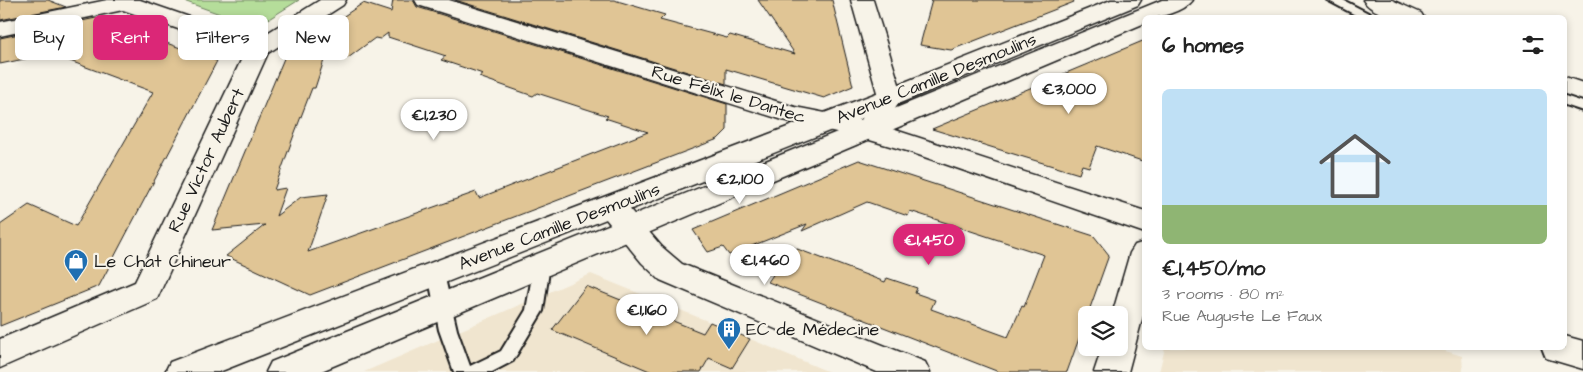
<!DOCTYPE html>
<meta charset="utf-8">
<style>
:root{--surface:#fff;--page:#f2f2f2;--text:#222;--muted:#767676;--line:#e0e0e0;--accent:#db2777}
body{margin:0;font-family:"Architects Daughter",sans-serif;background:var(--page);color:var(--text);height:100vh;display:flex;flex-direction:column;font-size:19px;white-space:nowrap}
*{box-sizing:border-box;margin:0}
p{font-size:16px;color:var(--muted)}
.icon{flex:none;width:28px;height:28px;fill:none;stroke:currentColor;stroke-width:2;stroke-linecap:round;stroke-linejoin:round}
.map{position:relative;flex:1;overflow:hidden}
.panel{position:absolute;left:1142px;top:15px;width:425px;height:335px;display:flex;flex-direction:column;background:var(--surface);border-radius:8px;box-shadow:0 2px 8px #0003}
.panel>*{flex:none}
.hud{position:absolute;left:15px;top:15px;width:475px;height:45px;display:flex;gap:10px}
.tools{position:absolute;left:1078px;top:306px;display:grid;gap:10px}
.tools a{display:grid;place-items:center;width:50px;height:50px;border-radius:8px;background:var(--surface);box-shadow:0 2px 8px #0003;font-size:25px}
.price{position:absolute;translate:-50% -42px;padding:0 11px;border-radius:18px;background:#fff;color:#222;font-size:16px;line-height:32px;filter:drop-shadow(0 1px 2px #0008)}
.price::after{content:'';position:absolute;left:50%;top:30px;width:15px;height:11px;margin-left:-8px;background:inherit;clip-path:polygon(0 0,100% 0,50% 100%)}
.price.selected{background:var(--accent);color:#fff}
ul{padding:0;list-style:none}
li{display:grid;align-content:center;gap:10px;height:265px;padding:0 20px}
li+li{border-top:1px solid var(--line)}
li span{display:grid;place-items:center;height:155px;border-radius:8px;color:#555}
li>.icon{margin-inline-start:auto}
span .icon{width:90px;height:90px;fill:#fffc;stroke-width:1}
li b{font-size:21px}
h2{display:flex;justify-content:space-between;align-items:center;height:60px;padding:0 20px;font-size:21px}
.chip{padding:0 18px;border-radius:8px;background:var(--surface);box-shadow:0 2px 8px #0003;font-size:18px;line-height:45px}
.chip.selected{background:var(--accent);color:#fff}
.map>svg:first-child{display:block}
.built{fill:#f0e5cf}
.green{fill:#b5dd9a;stroke:#687c5b}
.building{fill:#e0c595;stroke:#1c1c1c;fill-rule:evenodd}
.lines{fill:none;stroke-linecap:round;stroke-linejoin:round}
.service-casing{stroke:#1c1c1c;stroke-width:4}
.minor-casing{stroke:#1c1c1c;stroke-width:3}
.secondary-casing{stroke:#1c1c1c;stroke-width:3}
.service{fill:#f7f3e8;fill-rule:evenodd}
.minor{fill:#f7f3e8;fill-rule:evenodd}
.secondary{fill:#f7f3e8;fill-rule:evenodd}
.labels{text-anchor:middle;stroke-width:4.5;stroke-linejoin:round;paint-order:stroke}
.street-label{font-size:18px;fill:#1c1c1c;stroke:#f7f3e8}
.poi-label{font-size:18px;fill:#1c1c1c;stroke:#f7f3e8;text-anchor:start}
</style>
<div class="map">
<svg width="1583" height="372" viewBox="0 0 1583 372">
<rect width="100%" height="100%" fill="#f7f3e8"/>
<filter id="ink" filterUnits="userSpaceOnUse"><feTurbulence type="fractalNoise" baseFrequency=".02" numOctaves="2"/><feDisplacementMap in="SourceGraphic" scale="10" xChannelSelector="R" yChannelSelector="G"/><feConvolveMatrix kernelMatrix="1 2 1 2 8 2 1 2 1" color-interpolation-filters="sRGB"/></filter>
<g filter="url(#ink)">
<path class="built" d="M591 274 710 322 829 372H364Z
M1165 348H1436L1462 356 1463 372H1159Z"/>
<path class="green" d="M181 0H299L256 27Z"/>
<path class="building" d="M0 0H48L66 7 0 20Z
M393 0H413L417 7 727 104V130L718 139 310 295 226 256 265 225 212 230 285 56 363 3 391 12ZM388 33V37L446 56 441 60 483 74 479 77 533 96 537 93 608 116 605 118 648 132 479 198 476 192 308 252 328 194 301 197 276 216 286 188 274 190 294 135 312 88H315L327 51 348 58 375 38 380 39Z
M455 0H614L665 15 660 20 727 38 730 35 795 54 758 0H832L853 86 824 98 726 69V84Z
M932 0H1073L1074 2 951 50 920 45Z
M96 18 217 61 99 286 0 326V225L29 205 76 226 153 92 62 58 63 51 0 64V38Z
M1145 40V162L1097 146 1089 167 1082 165 1079 174 932 129Z
M859 160 1094 236 1109 255 1067 372H999L768 282 792 247 885 282 887 278 917 288 915 293 935 300 931 309 1008 337 1022 306 1024 307 1044 255 910 211 908 216 867 202 802 231 807 224 729 255 723 247 708 252 693 230Z
M586 286 703 333 710 322 750 339 732 368 709 358 701 372H652L552 330Z"/>
<g class="lines">
<g class="service-casing">
<path id="service" d="M1327 0H1343L1378 18H1361Z
M1565 96 1583 102V111L1565 105Z
M542 259 548 261 550 265 543 311 513 361 492 372H454L439 330 428 274 430 269 436 268 442 269 444 274 457 330 470 366 501 351 526 310 534 265 536 261Z"/>
</g>
<g class="minor-casing">
<path id="minor" d="M107 0H140L256 40 320 0H346L343 5 268 53 157 299 0 368V339L135 282 245 52 123 10 0 36V22Z
M415 0H449L795 107 861 120 878 96 851 0H873L903 97 883 126 1145 211V233L907 151 863 138 783 120 418 5Z
M611 196 621 199 662 247 682 264 925 362 930 372H877L660 280 642 263 601 213 597 206 601 199Z
M1145 242V308L1128 372H1094L1102 348H1119V315H1112L1130 253 1135 245Z
M1565 336 1583 341V369L1546 358 1542 348H1565Z"/>
</g>
<g class="secondary-casing">
<path id="secondary" d="M1111 0H1141L1138 5 900 103 219 372H165L170 362 882 91Z
M1162 0H1192C1183 12 1159 18 1145 18V23L319 372H266L271 362Z
M1363 0H1392L1421 13 1424 18C1405 18 1375 18 1363 0Z
M1565 77 1583 83V100L1565 94Z"/>
</g>
<use href="#service" class="service"/>
<use href="#minor" class="minor"/>
<use href="#secondary" class="secondary"/>
</g>
</g>
<defs>
<g id="shop-pin" transform="scale(1.25)"><path d="M0 17L-7.5 6A9.5 9.5 0 1 1 7.5 6Z" fill="#1f6fb2" stroke="#f7f3e8"/><path d="M-5-2.5h2.3a2.7 3.5 0 0 1 5.4 0H5L5.5 6h-11ZM-1.5-2.5h3a1.5 2.3 0 0 0-3 0Z" fill="#fff"/></g>
<g id="building-pin" transform="scale(1.25)"><path d="M0 17L-7.5 6A9.5 9.5 0 1 1 7.5 6Z" fill="#1f6fb2" stroke="#f7f3e8"/><path d="M-4-6H4V6H1V3H-1V6H-4ZM-2.5-4.3h1.7v1.8h-1.7ZM.8-4.3h1.7v1.8H.8ZM-2.5-1h1.7V.8h-1.7ZM.8-1h1.7V.8H.8Z" fill="#fff"/></g>
</defs>
<g fill-rule="evenodd">
<use href="#shop-pin" x="76" y="261"/>
<use href="#building-pin" x="729" y="329"/>
</g>
<g class="labels">
<g class="street-label">
<text transform="translate(936 78) rotate(-22)" y="6">Avenue Camille Desmoulins</text>
<text transform="translate(729 94) rotate(17)" y="6">Rue Félix le Dantec</text>
<text transform="translate(206 160) rotate(-65)" y="6">Rue Victor Aubert</text>
<text transform="translate(559 226) rotate(-21)" y="6">Avenue Camille Desmoulins</text>
</g>
<g class="poi-label">
<text x="94" y="267">Le Chat Chineur</text>
<text x="746" y="335">EC de Médecine</text>
</g>
</g>
</svg>
<div class="tools">
<a><svg class="icon" aria-label="layers" viewBox="0 0 24 24"><path d="M12 4l9 5-9 5-9-5zM3 14l9 5 9-5"/></svg></a>
</div>
<b class="price" style="left:1069px;top:115px">€3,000</b>
<b class="price" style="left:434px;top:141px">€1,230</b>
<b class="price" style="left:740px;top:205px">€2,100</b>
<b class="price selected" style="left:929px;top:266px">€1,450</b>
<b class="price" style="left:765px;top:286px">€1,460</b>
<b class="price" style="left:647px;top:336px">€1,160</b>
<div class="hud">
<a class="chip">Buy</a>
<a class="chip selected">Rent</a>
<a class="chip">Filters</a>
<a class="chip">New</a>
</div>
<section class="panel">
<h2>6 homes<svg class="icon" aria-label="filters" viewBox="0 0 24 24"><path d="M4 7h16M4 17h16"/><circle cx="9" cy="7" r="2"/><circle cx="15" cy="17" r="2"/></svg></h2>
<ul>
<li><span style="background:linear-gradient(#bfe0f5 75%,#8fb573 0)"><svg class="icon" aria-label="home" viewBox="0 0 24 24"><path d="M3 11l9-7 9 7M6 9v11h12V9"/></svg></span><div><b>€1,450/mo</b><p>3 rooms · 80 m²</p><p>Rue Auguste Le Faux</p></div></li>
</ul>
</section>
</div>
